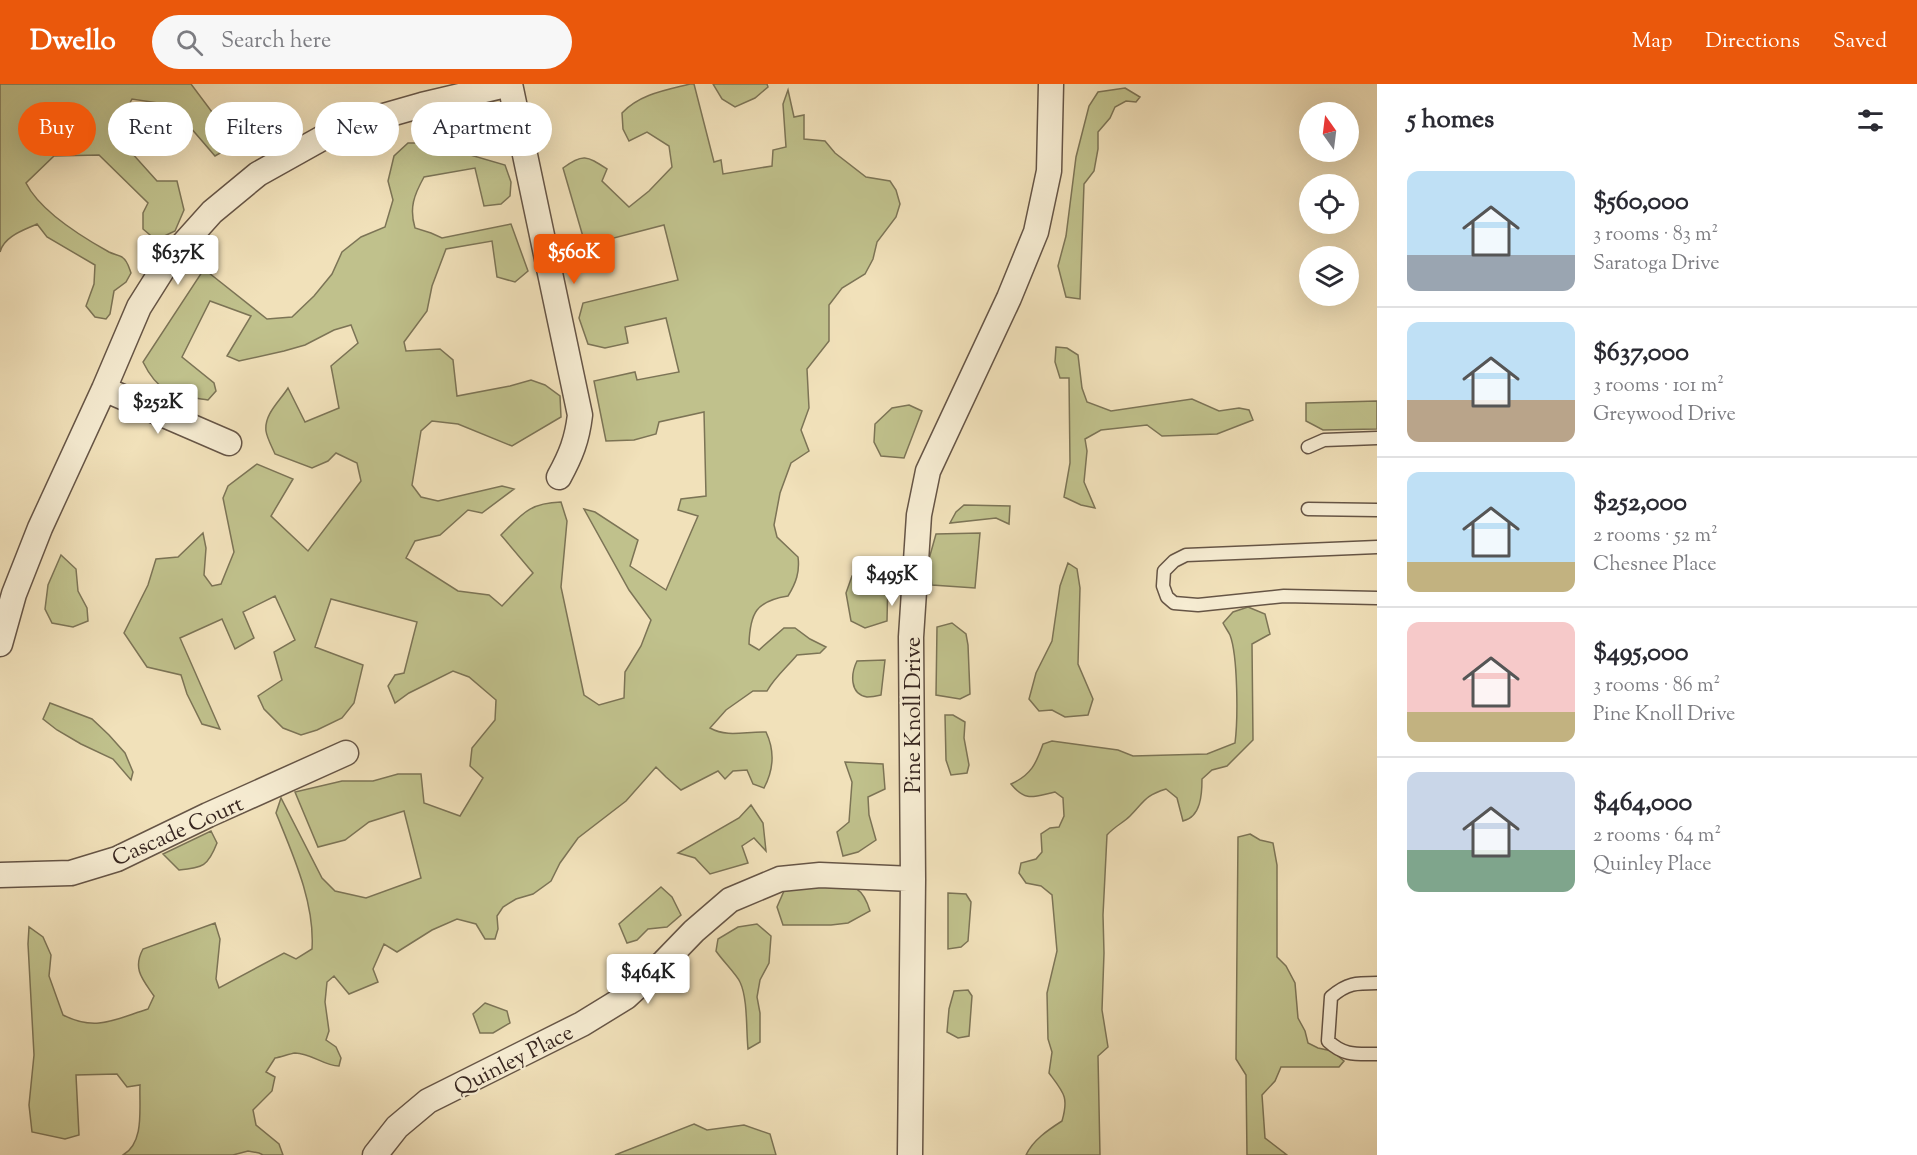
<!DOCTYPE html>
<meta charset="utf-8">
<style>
:root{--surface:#fff;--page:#f7f7f7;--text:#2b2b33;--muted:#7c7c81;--line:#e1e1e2;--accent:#ea580c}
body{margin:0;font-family:"Sorts Mill Goudy",serif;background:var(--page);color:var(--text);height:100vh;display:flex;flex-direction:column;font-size:22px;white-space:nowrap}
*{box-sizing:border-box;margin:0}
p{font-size:20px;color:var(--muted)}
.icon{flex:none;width:33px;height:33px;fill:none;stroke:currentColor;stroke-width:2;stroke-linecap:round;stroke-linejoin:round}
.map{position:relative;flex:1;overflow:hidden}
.panel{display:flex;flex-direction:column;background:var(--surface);width:540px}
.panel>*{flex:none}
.banner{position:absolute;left:18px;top:18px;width:570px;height:54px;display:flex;gap:12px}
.needle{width:39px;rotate:346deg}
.controls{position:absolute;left:1299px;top:18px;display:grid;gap:12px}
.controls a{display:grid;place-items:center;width:60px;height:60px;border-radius:50%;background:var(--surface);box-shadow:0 6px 24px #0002;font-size:30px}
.price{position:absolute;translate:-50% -51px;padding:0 14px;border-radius:6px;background:#fff;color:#222;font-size:20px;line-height:39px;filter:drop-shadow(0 2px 3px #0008)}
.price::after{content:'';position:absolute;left:50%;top:36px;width:18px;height:14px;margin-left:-9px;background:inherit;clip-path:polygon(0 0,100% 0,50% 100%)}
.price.active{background:var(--accent);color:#fff}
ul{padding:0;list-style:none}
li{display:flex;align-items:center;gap:18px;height:150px;padding:0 30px}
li+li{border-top:2px solid var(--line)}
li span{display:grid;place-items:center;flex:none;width:168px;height:120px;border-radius:12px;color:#555}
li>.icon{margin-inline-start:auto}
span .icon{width:72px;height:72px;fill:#fffc;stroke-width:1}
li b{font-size:26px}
h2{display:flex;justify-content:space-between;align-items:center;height:72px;padding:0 30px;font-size:26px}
.tag{padding:0 21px;border-radius:27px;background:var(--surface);box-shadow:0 6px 24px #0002;font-size:21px;line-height:54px}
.tag.active{background:var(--accent);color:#fff}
header{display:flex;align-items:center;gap:36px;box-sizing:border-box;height:84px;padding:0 30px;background:var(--accent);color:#fff}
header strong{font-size:28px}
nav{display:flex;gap:33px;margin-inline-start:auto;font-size:21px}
.search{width:420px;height:54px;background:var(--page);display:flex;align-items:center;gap:15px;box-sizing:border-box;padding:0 21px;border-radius:33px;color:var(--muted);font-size:22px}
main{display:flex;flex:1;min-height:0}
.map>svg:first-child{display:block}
.green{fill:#c0c18c;stroke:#7c7456;stroke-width:1.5}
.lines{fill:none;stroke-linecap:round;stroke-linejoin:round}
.service-casing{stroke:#665546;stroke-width:15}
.minor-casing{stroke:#665546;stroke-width:27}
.service{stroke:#f6ecd2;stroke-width:12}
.minor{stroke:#f6ecd2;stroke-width:24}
.labels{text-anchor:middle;stroke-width:4.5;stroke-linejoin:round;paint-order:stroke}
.street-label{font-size:22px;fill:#372620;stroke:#f6ecd2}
</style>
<header>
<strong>Dwello</strong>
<div class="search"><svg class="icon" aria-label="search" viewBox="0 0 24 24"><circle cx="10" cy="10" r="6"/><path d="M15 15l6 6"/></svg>Search here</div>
<nav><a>Map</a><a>Directions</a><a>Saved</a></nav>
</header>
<main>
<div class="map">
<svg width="1377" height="1071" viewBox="0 0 1377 1071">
<rect width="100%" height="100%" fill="#f1e1ba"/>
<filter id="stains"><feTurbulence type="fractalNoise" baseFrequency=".00333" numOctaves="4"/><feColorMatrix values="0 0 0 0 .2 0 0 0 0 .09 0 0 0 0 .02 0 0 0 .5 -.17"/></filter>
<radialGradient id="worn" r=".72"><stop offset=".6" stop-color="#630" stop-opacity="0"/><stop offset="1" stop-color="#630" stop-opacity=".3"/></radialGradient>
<path class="green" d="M0 0H191L236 60 215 72 171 21 132 15 125 28 126 44 130 67 157 97H177L184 126 175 147 156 156 143 145V129L148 119 99 71 54 72 26 99C40 127 82 153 109 168 113 170 118 171 122 173 128 177 129 184 131 189L126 198 114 207 110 230 106 235 95 233 86 222 94 200 95 181 47 153 37 140C24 146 4 152 0 168Z
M690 0H694L714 78 721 76 723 90 772 82 773 66 786 63 783 20 788 6 794 33 804 31V55L825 57 835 69 866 93 890 97 896 106 900 120 896 133 877 158 873 175 865 190 842 204 829 221V257L807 285 809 324 801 346 809 367 791 379 780 409 774 441 777 453 798 473C800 488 796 499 788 512 756 517 750 529 749 560L759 566 784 544H795L810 555 826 563 820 569 797 571C787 583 775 593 767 607H753L726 626 710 644C728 654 746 647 766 648 775 667 773 687 764 704L753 700 747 686 733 687 725 695 718 687 681 706 666 693 656 683 626 717 578 754 560 779 551 797 533 810 516 815 503 823 497 832 498 845 495 855H485L476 840 457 835 432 846 397 868 384 860 373 885 378 898 349 910 334 892 327 898 325 918 329 947 326 956 336 963 341 974 339 982C324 982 311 969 295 969 289 970 281 973 275 974L266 988 275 993 272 1007 253 1026 256 1041 279 1060 283 1071H263L259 1069 248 1067 233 1071H123C145 1058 139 1024 140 1001L127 1003 117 990 76 991 79 1051 65 1055 32 1048 29 1021 34 971 28 860 29 843 43 853 51 871 49 892 63 931C96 948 116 935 148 925L154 912C143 896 132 885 143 865L215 839 220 855 216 895 219 904 284 869 296 875 312 865C315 819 293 771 276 729L281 714 322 794 335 807 366 814 421 794 404 727 369 738 345 756 318 763 295 708 342 697H373L398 690H421L424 719 460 732 483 694 470 682 472 664 495 636 496 616 469 593 453 587 409 609 395 619 388 602 395 591 404 589 417 538 331 515 315 563 363 581 354 619 342 634 317 646 301 651 283 644 264 625 258 612 282 596 274 568 295 556 275 512 243 528 254 554 235 565 222 535 180 554 220 645 202 640 187 610 181 591 147 583 124 549 148 501 156 475 178 473 203 449 206 464 204 491 212 502 221 500 234 468 223 414 228 402 257 380 293 395 271 432 308 467 361 397 357 379 336 369 328 377 312 384 275 370C272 363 267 354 266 347 264 330 280 317 288 304L305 338 339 324 331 282 358 259 351 241 334 246 305 261 284 267 239 277 227 272 251 232 210 217 182 273 214 299 216 307 208 316C175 311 159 311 143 278L204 185 267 235 292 233 314 212 332 190 342 168 361 153 385 143 393 116 388 97 394 72 408 59H432L444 70H467L505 81 511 98 510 112 501 120 484 122 475 84 424 93C414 111 409 124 415 144L431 149 442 154 511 140 528 187 515 198 497 193 492 157 446 165 432 202 427 227 404 258 406 267 440 265 453 276 457 312 510 302 531 296 545 301 560 312 561 333 512 362 458 340 432 337 421 347 412 401 421 413 438 417 502 402 514 405 482 429 468 426 440 451 415 457 406 474 458 507 489 511 502 522 533 489 501 451C522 430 529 419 561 418L567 437 561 503 584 611 599 621 624 614 625 588 641 562 651 536 629 506 584 425 595 428 638 456 630 482 666 506 698 432 678 426 681 415 706 412 704 328 659 338 656 350 634 356 606 357 594 297 635 288 637 296 679 288 666 234 625 243 628 259 605 264 588 260 579 234 583 219 678 196 664 141 602 157 598 174 586 163 563 84C583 69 587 72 607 85L602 97 629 123 649 107 672 83 669 62 647 48 629 57 623 45 622 29C640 10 666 6 690 0Z
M713 0H767L768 3 755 14 735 23 722 15Z
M1125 4 1140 13 1136 18 1126 17 1115 23 1110 34 1098 48V65L1094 87 1084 100 1080 215 1066 213 1058 182 1066 152 1076 73 1089 22 1098 8Z
M1056 263 1067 264 1078 271 1082 304 1087 318 1111 327 1192 315 1219 327 1239 324 1249 326 1253 336 1217 350 1162 352 1147 341 1101 346 1085 355 1087 367 1084 398 1095 424 1081 421 1064 413 1070 379 1069 294H1060L1055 278Z
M1377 317V345L1323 346 1306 337V319Z
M909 321 922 327 904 374 881 372 874 358 875 340 892 324Z
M964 421 1010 422 1009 440 996 434 950 439 956 428Z
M980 449 975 504 932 501 929 475 936 450Z
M61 471 76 485 78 507 87 524 88 537 73 543 52 539 45 525 48 501Z
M1068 479 1077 485 1080 504 1078 580 1093 615 1088 631 1065 633 1052 626 1039 627 1029 615 1036 589 1052 557 1060 502Z
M852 492H888L887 537 865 544 851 537 846 509Z
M1248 523 1265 530 1270 550 1252 560 1253 656 1227 682 1212 686 1202 695C1202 710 1201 733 1183 737L1177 714 1166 705C1144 712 1145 717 1130 732 1123 739 1115 742 1107 751L1103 831 1104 869 1102 926 1108 963 1098 972 1100 1071H1026C1033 1056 1048 1046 1062 1037 1069 1013 1064 1009 1049 989L1052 968 1048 955 1047 909 1057 867 1052 811 1041 802 1026 799 1019 789 1021 779 1036 775 1042 768 1041 750 1050 744 1059 743 1064 732 1063 714 1055 708C1035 712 1026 719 1011 700 1031 691 1036 680 1043 660L1052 657 1118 666 1133 672 1207 670 1235 659C1238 636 1238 572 1230 551 1228 547 1225 543 1223 539L1233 528Z
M952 539 966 550 968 561 970 610 960 615 936 611 937 543Z
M885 576 881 611C877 612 871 613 867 613 849 610 851 589 857 577Z
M50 619 92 635 109 651 125 669 133 688 131 696 113 675 81 660 57 646 43 635Z
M945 631H953L965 638 964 654 969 681 967 689 951 691 946 676Z
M845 678 883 680 885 705 868 713 869 731 876 756 858 768 843 772 837 748 849 738 852 698Z
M751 721 763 739 766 767 754 754 742 762 748 779 710 790 695 774 678 769 739 734Z
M211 747 217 759C208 782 203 784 179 786L163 770Z
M1250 750 1260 756 1273 759 1277 781V873L1286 882 1295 899 1298 934 1305 947 1308 959 1318 964 1332 967 1344 977 1339 983H1281L1275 997 1262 1011 1265 1054 1287 1071H1247L1246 991 1236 975 1238 753Z
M825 802C852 803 861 798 870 827L848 839 831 841H783L777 823 784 807Z
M661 803 672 813 681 831 667 843 648 845 637 856 627 859 619 840Z
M948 809 966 810 971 818 968 857 961 863 948 865Z
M757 840 771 852 769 879 760 896 757 913 760 929V958L748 965C746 946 748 915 740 898 737 891 722 876 716 867L718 855 738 843Z
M968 906 972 912 969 952 958 954 947 948 949 925 954 907Z
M485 919 507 927 510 939 493 949H480L473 930Z
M694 1040 707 1046 744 1041 770 1050 776 1071H615Z"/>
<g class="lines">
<g class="service-casing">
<path id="service" d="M1308 363 1324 356 1377 354
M1308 425 1377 426
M1377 463 1186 471 1174 477 1164 487 1163 502 1167 513 1174 519 1198 521 1284 512 1377 514
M1377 899C1356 899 1347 899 1331 913L1328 957C1344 972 1356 970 1377 970"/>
</g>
<g class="minor-casing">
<path id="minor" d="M510 0 580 331C577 356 571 371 559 393
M104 305 229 359
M0 560 14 510 40 444 104 305 139 223 168 177 212 128 258 90 326 52 352 41 422 21 510 0
M0 791 71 789 117 775 208 731 346 669
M375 1071 397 1043 428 1017 582 940 626 913 664 878 694 847 730 816 780 795 820 791 913 795
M910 1071 913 795 911 553 919 431 928 387 1009 214 1036 148 1049 87 1051 0"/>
</g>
<use href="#service" class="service"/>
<use href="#minor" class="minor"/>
</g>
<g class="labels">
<g class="street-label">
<text transform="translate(912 631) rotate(-90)" y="8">Pine Knoll Drive</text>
<text transform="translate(177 746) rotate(-24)" y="8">Cascade Court</text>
<text transform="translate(513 975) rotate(-27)" y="8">Quinley Place</text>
</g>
</g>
<rect width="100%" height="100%" filter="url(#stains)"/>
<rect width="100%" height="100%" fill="url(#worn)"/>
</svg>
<div class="controls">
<a><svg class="needle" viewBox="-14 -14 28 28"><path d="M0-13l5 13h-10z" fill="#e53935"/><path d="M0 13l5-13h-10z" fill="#7c7c81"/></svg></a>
<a><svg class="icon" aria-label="locate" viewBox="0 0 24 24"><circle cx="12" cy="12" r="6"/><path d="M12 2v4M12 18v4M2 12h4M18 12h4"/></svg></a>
<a><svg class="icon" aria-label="layers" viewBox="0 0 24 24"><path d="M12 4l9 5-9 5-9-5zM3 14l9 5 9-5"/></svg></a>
</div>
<b class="price active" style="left:574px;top:201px">$560K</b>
<b class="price" style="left:178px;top:202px">$637K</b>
<b class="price" style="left:158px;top:351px">$252K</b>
<b class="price" style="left:892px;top:523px">$495K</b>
<b class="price" style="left:648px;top:921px">$464K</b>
<div class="banner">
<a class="tag active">Buy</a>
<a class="tag">Rent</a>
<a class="tag">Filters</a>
<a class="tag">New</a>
<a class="tag">Apartment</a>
</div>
</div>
<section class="panel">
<h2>5 homes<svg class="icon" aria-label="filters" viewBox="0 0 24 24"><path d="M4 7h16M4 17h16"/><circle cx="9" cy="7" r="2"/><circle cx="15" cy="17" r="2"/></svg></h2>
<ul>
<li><span style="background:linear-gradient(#bfe0f5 70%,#9aa5b1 0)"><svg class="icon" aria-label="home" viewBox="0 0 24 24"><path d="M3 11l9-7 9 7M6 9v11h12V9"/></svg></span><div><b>$560,000</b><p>3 rooms · 83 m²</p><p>Saratoga Drive</p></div></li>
<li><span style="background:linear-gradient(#bfe0f5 65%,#b9a48a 0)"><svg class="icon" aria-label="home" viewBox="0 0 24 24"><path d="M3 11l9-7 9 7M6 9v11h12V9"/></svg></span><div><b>$637,000</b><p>3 rooms · 101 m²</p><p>Greywood Drive</p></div></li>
<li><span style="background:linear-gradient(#bfe0f5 75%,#c2b280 0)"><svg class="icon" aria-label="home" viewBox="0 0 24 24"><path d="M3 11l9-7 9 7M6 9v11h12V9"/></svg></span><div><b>$252,000</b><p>2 rooms · 52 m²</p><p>Chesnee Place</p></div></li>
<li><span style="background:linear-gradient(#f6c9c9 75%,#c2b280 0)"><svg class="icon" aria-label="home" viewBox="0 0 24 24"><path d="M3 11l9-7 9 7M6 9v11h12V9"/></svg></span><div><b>$495,000</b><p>3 rooms · 86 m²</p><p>Pine Knoll Drive</p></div></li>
<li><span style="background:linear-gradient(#c9d6e8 65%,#7fa58c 0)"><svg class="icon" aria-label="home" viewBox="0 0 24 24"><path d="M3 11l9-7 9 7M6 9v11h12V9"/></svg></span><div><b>$464,000</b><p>2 rooms · 64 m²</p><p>Quinley Place</p></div></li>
</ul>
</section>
</main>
